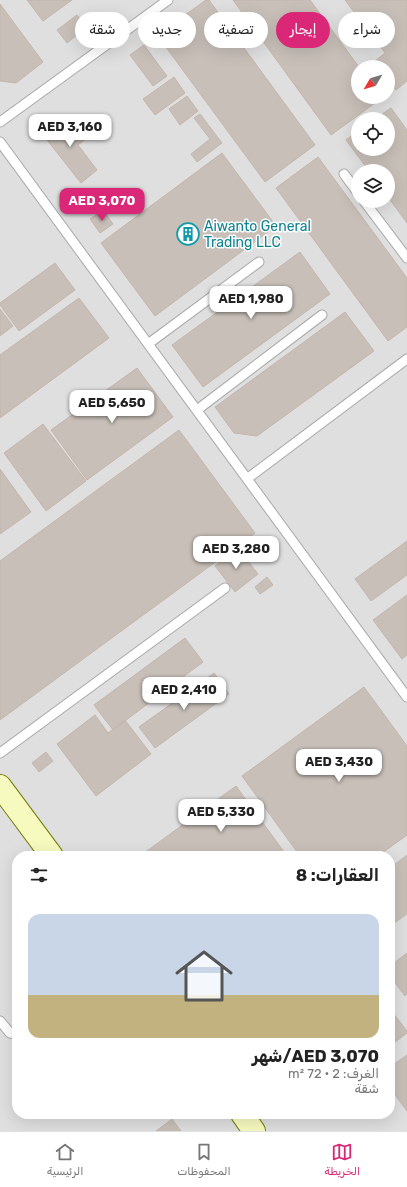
<!DOCTYPE html>
<html lang="ar">
<meta charset="utf-8">
<style>
:root{--surface:#fff;--page:#f2f2f2;--text:#222;--muted:#767676;--line:#e0e0e0;--accent:#db2777}
body{margin:0;font-family:Rubik,"Noto Naskh Arabic",sans-serif;background:var(--page);color:var(--text);direction:rtl;height:100vh;display:flex;flex-direction:column;font-size:15px;white-space:nowrap}
*{box-sizing:border-box;margin:0}
p{font-size:13px;color:var(--muted)}
.icon{flex:none;width:22px;height:22px;fill:none;stroke:currentColor;stroke-width:2;stroke-linecap:round;stroke-linejoin:round}
.map{position:relative;flex:1;overflow:hidden;direction:ltr}
.details{position:absolute;left:12px;top:851px;width:383px;height:268px;display:flex;flex-direction:column;background:var(--surface);border-radius:16px;box-shadow:0 4px 16px #0002;direction:rtl}
.details>*{flex:none}
.top-card{position:absolute;left:12px;top:12px;width:383px;height:36px;direction:rtl;display:flex;gap:8px}
.needle{width:26px;rotate:232deg}
.fabs{position:absolute;left:351px;top:60px;display:grid;gap:8px}
.fabs a{display:grid;place-items:center;width:44px;height:44px;border-radius:50%;background:var(--surface);box-shadow:0 4px 16px #0002;font-size:20px}
.price{position:absolute;translate:-50% -34px;padding:0 9px;border-radius:8px;background:#fff;color:#222;font-size:13px;line-height:26px;filter:drop-shadow(0 1px 2px #0008)}
.price::after{content:'';position:absolute;left:50%;top:24px;width:12px;height:9px;margin-left:-6px;background:inherit;clip-path:polygon(0 0,100% 0,50% 100%)}
.price.on{background:var(--accent);color:#fff}
ul{padding:0;list-style:none}
li{display:grid;align-content:center;gap:8px;height:212px;padding:0 16px}
li+li{border-top:1px solid var(--line)}
li span{display:grid;place-items:center;height:124px;border-radius:12px;color:#555}
li>.icon{margin-inline-start:auto}
span .icon{width:72px;height:72px;fill:#fffc;stroke-width:1}
li b{font-size:17px}
h2{display:flex;justify-content:space-between;align-items:center;height:48px;padding:0 16px;font-size:17px}
.tag{padding:0 14px;border-radius:18px;background:var(--surface);box-shadow:0 4px 16px #0002;font-size:14px;line-height:36px}
.tag.on{background:var(--accent);color:#fff}
.menu{display:flex;justify-content:space-around;align-items:center;height:56px;border-top:1px solid var(--line);background:var(--surface);font-size:11px;color:var(--muted)}
.menu a{display:grid;justify-items:center;gap:2px}
.menu .on{color:var(--accent)}
.map>svg:first-child{display:block}
.residential{fill:#e0dfdf;fill-rule:evenodd}
.building{fill:#c7bfb8;stroke:#c4b6ab}
.lines{fill:none;stroke-linecap:round;stroke-linejoin:round}
.lane-casing{stroke:#a9a9a9;stroke-width:11}
.secondary-casing{stroke:#707d05;stroke-width:24}
.lane{stroke:#fff;stroke-width:9}
.secondary{stroke:#f7fabf;stroke-width:22}
.labels{text-anchor:middle;stroke-width:3;stroke-linejoin:round;paint-order:stroke}
.culture-label{font-size:14px;fill:#0d838f;stroke:#fff;text-anchor:start}
</style>
<div class="map">
<svg width="407" height="1131" viewBox="0 0 407 1131">
<rect width="100%" height="100%" fill="#f2efe9"/>
<path class="residential" d="M0 0H407V1131H0ZM358 67H388V97H358ZM358 119H388V149H358ZM358 171H388V201H358ZM17 856H390V1114H17Z"/>
<path class="building" d="M27 0H72L43 21Z
M206 0H209L315 145 265 182 157 35Z
M233 0H310L359 67 358 97H381L382 98 331 135Z
M345 0H407V81L396 90 388 79V67H379L375 61 385 53Z
M0 4 43 62 16 83 0 81Z
M77 15 87 27 67 43 57 30Z
M144 45 167 76 153 86 130 55Z
M174 77 185 93 155 115 143 99Z
M187 96 198 111 180 125 169 109Z
M391 108 407 130V223L388 197V171H369L346 140 358 131V149H388V119H375Z
M200 114 222 143 197 162 191 154 210 139 194 118Z
M57 118 71 135 84 125 92 134 78 145 97 170 81 183 40 131Z
M222 153 276 226 155 316 101 243Z
M318 157 407 278V327L388 341 276 188Z
M103 210 113 224 100 233 90 219Z
M300 252 330 294 203 387 172 345Z
M55 263 75 290 19 331 0 305V303Z
M79 298 109 338 0 418V355Z
M0 309 13 326 0 336Z
M345 312 374 351 257 436 234 433 215 407Z
M137 368 173 417 87 480 51 430Z
M43 424 86 481 46 511 4 453Z
M179 430 255 533 0 720V561Z
M0 469 31 512 0 534Z
M407 541V575L371 601 355 579Z
M238 548 258 574 235 592 215 566Z
M267 577 273 585 260 594 255 587Z
M407 595V655L402 659 373 620Z
M185 638 203 662 113 730 94 705Z
M214 673 229 694 155 748 139 727Z
M364 687 407 746V835L378 856H300L242 776Z
M95 715 108 733 125 720 151 754 96 796 57 744Z
M46 752 53 761 39 772 32 763Z
M236 786 287 856H140Z
M407 855V914L390 926V868Z
M407 953V994L405 996 390 976V966Z
M393 1013 407 1031V1033L390 1046V1016Z
M407 1055V1111L390 1088V1067Z
M172 1119 181 1131H156Z"/>
<g class="lines">
<g class="lane-casing">
<path id="lane" d="M0 122 168 0
M0 142 407 697
M344 174 358 193
M364 201 407 258
M148 344 259 262
M197 410 322 315
M248 478 407 359
M0 753 225 588
M0 1021 10 1033 17 1034"/>
</g>
<g class="secondary-casing">
<path id="secondary" d="M0 786 52 856
M242 1114 254 1131"/>
</g>
<use href="#lane" class="lane"/>
<use href="#secondary" class="secondary"/>
</g>
<defs>
<g id="building-ring" transform="scale(1.15)"><circle r="9.5" fill="#fff" stroke="#0f9aa8" stroke-width="1.5"/><path d="M-4-6H4V6H1V3H-1V6H-4ZM-2.5-4.3h1.7v1.8h-1.7ZM.8-4.3h1.7v1.8H.8ZM-2.5-1h1.7V.8h-1.7ZM.8-1h1.7V.8H.8Z" fill="#0f9aa8"/></g>
</defs>
<g fill-rule="evenodd">
<use href="#building-ring" x="188" y="234"/>
</g>
<g class="labels">
<g class="culture-label">
<text x="204" y="231">Aiwanto General<tspan x="204" dy="16">Trading LLC</tspan></text>
</g>
</g>
</svg>
<div class="fabs">
<a><svg class="needle" viewBox="-14 -14 28 28"><path d="M0-13l5 13h-10z" fill="#e53935"/><path d="M0 13l5-13h-10z" fill="#767676"/></svg></a>
<a><svg class="icon" aria-label="locate" viewBox="0 0 24 24"><circle cx="12" cy="12" r="6"/><path d="M12 2v4M12 18v4M2 12h4M18 12h4"/></svg></a>
<a><svg class="icon" aria-label="layers" viewBox="0 0 24 24"><path d="M12 4l9 5-9 5-9-5zM3 14l9 5 9-5"/></svg></a>
</div>
<b class="price" style="left:70px;top:148px">AED 3,160</b>
<b class="price on" style="left:102px;top:222px">AED 3,070</b>
<b class="price" style="left:251px;top:320px">AED 1,980</b>
<b class="price" style="left:112px;top:424px">AED 5,650</b>
<b class="price" style="left:236px;top:570px">AED 3,280</b>
<b class="price" style="left:184px;top:711px">AED 2,410</b>
<b class="price" style="left:339px;top:783px">AED 3,430</b>
<b class="price" style="left:221px;top:833px">AED 5,330</b>
<div class="top-card">
<a class="tag">شراء</a>
<a class="tag on">إيجار</a>
<a class="tag">تصفية</a>
<a class="tag">جديد</a>
<a class="tag">شقة</a>
</div>
<section class="details">
<h2>العقارات: 8<svg class="icon" aria-label="filters" viewBox="0 0 24 24"><path d="M4 7h16M4 17h16"/><circle cx="9" cy="7" r="2"/><circle cx="15" cy="17" r="2"/></svg></h2>
<ul>
<li><span style="background:linear-gradient(#c9d6e8 65%,#c2b280 0)"><svg class="icon" aria-label="home" viewBox="0 0 24 24"><path d="M3 11l9-7 9 7M6 9v11h12V9"/></svg></span><div><b>AED 3,070/شهر</b><p>الغرف: 2 · 72 m²</p><p>شقة</p></div></li>
</ul>
</section>
</div>
<nav class="menu">
<a class="on"><svg class="icon" aria-label="map" viewBox="0 0 24 24"><path d="M3 6l6-2 6 2 6-2v14l-6 2-6-2-6 2zM9 4v14M15 6v14"/></svg>الخريطة</a>
<a><svg class="icon" aria-label="saved" viewBox="0 0 24 24"><path d="M7 4h10v16l-5-4-5 4z"/></svg>المحفوظات</a>
<a><svg class="icon" aria-label="home" viewBox="0 0 24 24"><path d="M3 11l9-7 9 7M6 9v11h12V9"/></svg>الرئيسية</a>
</nav>
